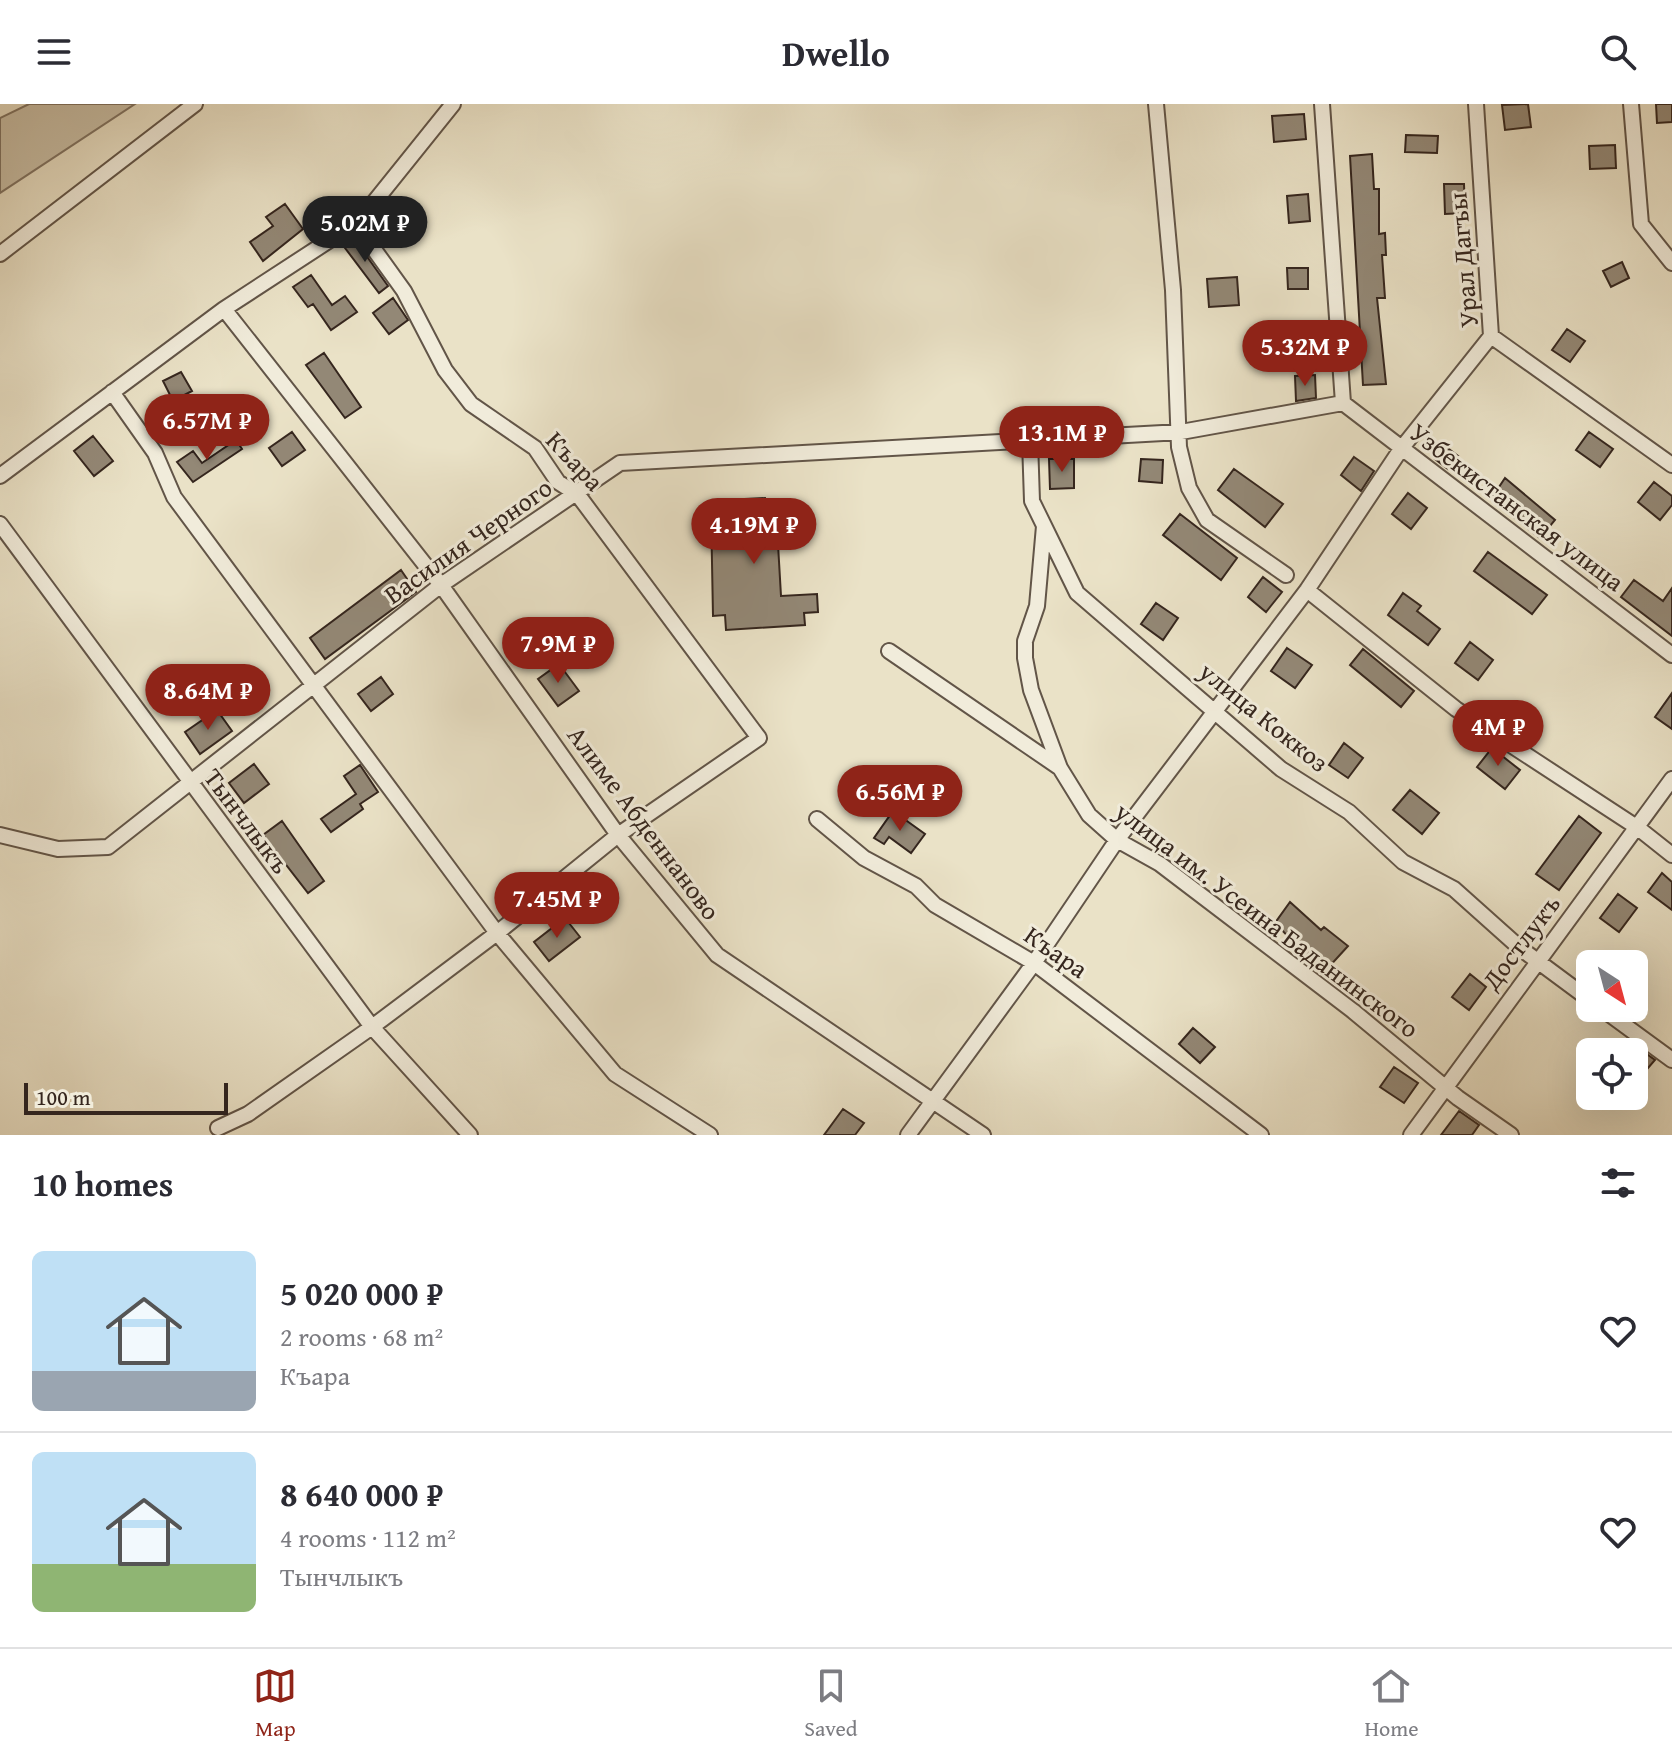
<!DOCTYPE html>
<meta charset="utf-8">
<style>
:root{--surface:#fff;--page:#f2f2f3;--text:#2b2b33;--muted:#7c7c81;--line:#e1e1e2;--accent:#8f2418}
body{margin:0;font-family:"Gentium Book Plus",serif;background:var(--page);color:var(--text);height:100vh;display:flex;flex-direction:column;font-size:30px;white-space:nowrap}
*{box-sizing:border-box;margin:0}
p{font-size:26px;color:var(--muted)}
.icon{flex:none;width:44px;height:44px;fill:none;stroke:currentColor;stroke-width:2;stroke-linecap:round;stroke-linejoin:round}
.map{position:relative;height:1031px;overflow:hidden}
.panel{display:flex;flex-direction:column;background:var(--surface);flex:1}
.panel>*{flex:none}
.needle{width:52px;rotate:144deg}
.tools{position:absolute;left:1576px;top:846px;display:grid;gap:16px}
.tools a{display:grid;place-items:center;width:72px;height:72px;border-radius:12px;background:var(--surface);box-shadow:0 8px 32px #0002;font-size:40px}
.scale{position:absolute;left:24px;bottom:20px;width:204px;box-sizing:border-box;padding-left:8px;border:4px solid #35261e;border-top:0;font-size:22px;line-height:28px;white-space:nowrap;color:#35261e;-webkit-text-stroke:6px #f1ecdb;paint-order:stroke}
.price{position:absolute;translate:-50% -68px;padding:0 18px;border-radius:28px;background:var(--accent);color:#fff;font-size:26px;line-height:52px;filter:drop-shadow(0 2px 4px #0008)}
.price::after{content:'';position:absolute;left:50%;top:48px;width:24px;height:18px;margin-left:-12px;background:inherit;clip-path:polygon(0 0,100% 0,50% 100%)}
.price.active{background:#222;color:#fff}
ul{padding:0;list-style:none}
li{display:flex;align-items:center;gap:24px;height:200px;padding:0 32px}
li+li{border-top:2px solid var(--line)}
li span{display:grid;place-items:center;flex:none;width:224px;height:160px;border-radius:12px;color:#555}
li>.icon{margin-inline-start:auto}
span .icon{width:96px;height:96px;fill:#fffc;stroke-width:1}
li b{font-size:34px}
h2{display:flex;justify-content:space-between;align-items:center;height:96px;padding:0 32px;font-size:34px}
header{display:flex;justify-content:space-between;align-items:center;height:104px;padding:0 32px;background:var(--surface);font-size:36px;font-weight:600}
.tab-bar{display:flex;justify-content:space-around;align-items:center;height:112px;border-top:2px solid var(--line);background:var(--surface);font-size:22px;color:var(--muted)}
.tab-bar a{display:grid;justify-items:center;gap:4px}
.tab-bar .active{color:var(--accent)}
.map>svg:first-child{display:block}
.green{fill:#cbc2aa;stroke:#807464;stroke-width:2}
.building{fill:#938876;stroke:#35261e;stroke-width:2}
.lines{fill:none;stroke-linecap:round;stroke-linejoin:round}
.minor-casing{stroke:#625548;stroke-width:18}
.minor{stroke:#f1ecdb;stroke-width:14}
.labels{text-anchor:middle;stroke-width:6;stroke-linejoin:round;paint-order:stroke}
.street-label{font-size:26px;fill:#35261e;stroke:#f1ecdb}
</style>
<header><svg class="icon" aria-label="menu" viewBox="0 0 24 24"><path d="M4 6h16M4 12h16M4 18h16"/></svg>Dwello<svg class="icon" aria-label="search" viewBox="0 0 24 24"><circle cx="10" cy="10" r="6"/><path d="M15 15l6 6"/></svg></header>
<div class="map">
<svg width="1672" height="1031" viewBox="0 0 1672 1031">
<rect width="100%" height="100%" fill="#eae2c7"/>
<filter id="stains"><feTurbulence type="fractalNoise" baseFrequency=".0025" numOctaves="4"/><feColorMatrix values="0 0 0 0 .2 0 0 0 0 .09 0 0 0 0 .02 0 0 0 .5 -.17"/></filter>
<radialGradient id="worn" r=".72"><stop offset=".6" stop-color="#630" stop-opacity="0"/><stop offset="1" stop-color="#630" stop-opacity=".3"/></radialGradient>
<path class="green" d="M29 0H135L0 89V14Z"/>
<path class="building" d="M1528 0 1531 23 1505 26 1502 1Z
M1656 0H1672V18L1657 19Z
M1304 10 1306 35 1274 38 1272 12Z
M1406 31 1438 32 1437 49 1405 48Z
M1615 41 1616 64 1590 65 1589 42Z
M1372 50 1374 85H1379V130L1385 129 1386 151H1382L1385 194H1377L1386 280 1363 281 1350 52Z
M1444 80H1464L1465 109 1445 110Z
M1308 90 1310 117 1289 119 1287 92Z
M285 100 303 125 263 157 250 138 273 122 266 113Z
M353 133 388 182 379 189 342 140Z
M1622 158 1629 174 1611 183 1603 167Z
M1287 164H1308V185H1288Z
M311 171 332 201 345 192 357 208 331 226 313 200 308 203 293 183Z
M1237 173 1239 201 1209 203 1207 175Z
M393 194 408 216 389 230 373 209Z
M1317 217V239H1295L1294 218Z
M1567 225 1585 237 1570 258 1552 246Z
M324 249 361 303 345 314 306 261Z
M181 268 192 287 173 297 163 277Z
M1315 271 1316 294 1296 297 1295 272Z
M292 328 305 346 282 362 269 344Z
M1589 328 1613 345 1600 363 1576 346Z
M93 332 113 357 94 372 74 347Z
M236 336 242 345 193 378 177 358 193 347 202 359Z
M1445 342 1458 352 1448 365 1435 355Z
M1354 353 1374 367 1361 387 1341 371Z
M1049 355H1074V384L1050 385Z
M1141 355 1163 356 1162 379 1139 377Z
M1234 365 1283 400 1265 423 1218 386Z
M1505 374 1555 416 1540 434 1491 395Z
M1654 378 1672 392V401L1660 416 1638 398Z
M1408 389 1427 404 1411 425 1392 410Z
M765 394 766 402 797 400V405H808L809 421 777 423 781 492 817 490 818 508 804 509 805 521 726 526 725 511 713 512 711 405 727 404 726 396Z
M1180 410 1237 454 1221 476 1163 431Z
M1488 448 1547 491 1532 510 1474 467Z
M401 466 416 488 325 555 310 534Z
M1263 473 1282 488 1266 508 1248 493Z
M1634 476 1663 497 1672 484V532L1621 493Z
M1403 489 1421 502 1417 507 1440 525 1428 541 1388 511Z
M1156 499 1178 514 1163 536 1141 520Z
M1470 538 1493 556 1478 576 1455 559Z
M1287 544 1312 561 1295 584 1271 567Z
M1363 545 1414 587 1401 603 1350 561Z
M559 560 579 587 558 602 538 575Z
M381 573 393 590 371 607 358 590Z
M1672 589V625L1655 613Z
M217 606 232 627 200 650 185 628Z
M1344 639 1363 654 1348 674 1329 661Z
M1492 644 1520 666 1505 685 1477 663Z
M254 660 269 680 244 699 229 679Z
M360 661 378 688 360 700 363 705 331 728 321 715 356 690 344 672Z
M1410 686 1439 709 1422 730 1393 706Z
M893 707 925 730 911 749 889 733 884 740 874 734Z
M1579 712 1601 729 1559 786 1536 770Z
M282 717 324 777 308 789 263 731Z
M1662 769 1672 778V806L1648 788Z
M1618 790 1637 804 1619 828 1600 814Z
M1290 798 1321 826 1324 823 1348 842 1328 864 1302 847 1275 819Z
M565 814 580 833 549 857 534 838Z
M1470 870 1486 883 1469 906 1452 893Z
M1193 924 1215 943 1200 959 1179 940Z
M1627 936 1655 956 1641 972 1634 966V948H1617Z
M1394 963 1418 979 1404 999 1380 983Z
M843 1005 864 1019 855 1031H824Z
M1459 1007 1479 1021 1472 1031H1441Z"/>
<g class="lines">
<g class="minor-casing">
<path id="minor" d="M1156 0 1173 186 1179 343 1189 384 1207 416 1286 471
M1322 0 1343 299 1672 551
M1476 0 1491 232 1672 361
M1631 0 1641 120 1672 159
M0 150 195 0
M224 205 441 481 618 731 717 851 983 1031
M112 288 155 349 174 393 497 829 615 970 710 1031
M1030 337 1032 397 1077 489 1281 665 1349 708 1403 758 1454 785 1520 844 1590 896
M0 372 224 205 359 117 453 0
M0 420 372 923 470 1031
M1044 422 1037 502 1025 537V554L1031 586 1060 664
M1307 486 1456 605 1638 724 1672 751
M889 547 1060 664 1089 711 1117 736 1160 760 1353 907 1458 994 1511 1031
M817 715 864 754 916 782 935 801 1034 859 1261 1031
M0 731 58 745 108 743 441 481 620 359 1181 328 1343 299
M1601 904 1672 956
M218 1024 248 1010 372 923 497 829 618 731 759 634 578 391 558 378 535 344 471 300 445 266 404 187 368 137 359 117
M908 1031 1034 859 1117 736 1307 486 1401 345 1491 232
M1411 1031 1672 675"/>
</g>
<use href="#minor" class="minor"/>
</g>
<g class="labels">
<g class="street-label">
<text transform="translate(1463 156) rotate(-95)" y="9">Урал Дагъы</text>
<text transform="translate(575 357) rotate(47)" y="9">Къара</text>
<text transform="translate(1517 403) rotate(37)" y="9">Узбекистанская улица</text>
<text transform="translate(468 437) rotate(-35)" y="9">Василия Черного</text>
<text transform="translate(1264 613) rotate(39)" y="9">улица Коккоз</text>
<text transform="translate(247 717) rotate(53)" y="9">Тынчлыкъ</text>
<text transform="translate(644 719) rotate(53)" y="9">Алиме Абденнаново</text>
<text transform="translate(1267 816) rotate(37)" y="9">улица им. Усеина Баданинского</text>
<text transform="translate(1521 838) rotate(-53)" y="9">Достлукъ</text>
<text transform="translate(1056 848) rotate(35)" y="9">Къара</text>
</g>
</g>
<rect width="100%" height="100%" filter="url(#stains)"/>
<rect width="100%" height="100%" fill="url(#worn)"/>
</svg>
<div class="tools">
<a><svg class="needle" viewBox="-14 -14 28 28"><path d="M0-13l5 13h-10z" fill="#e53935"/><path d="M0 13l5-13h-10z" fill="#7c7c81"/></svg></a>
<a><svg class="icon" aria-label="locate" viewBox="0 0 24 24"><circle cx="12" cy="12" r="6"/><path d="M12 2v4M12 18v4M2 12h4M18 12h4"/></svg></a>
</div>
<div class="scale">100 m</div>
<b class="price active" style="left:365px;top:160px">5.02M ₽</b>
<b class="price" style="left:1305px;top:284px">5.32M ₽</b>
<b class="price" style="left:207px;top:358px">6.57M ₽</b>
<b class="price" style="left:1062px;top:370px">13.1M ₽</b>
<b class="price" style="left:754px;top:462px">4.19M ₽</b>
<b class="price" style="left:558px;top:581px">7.9M ₽</b>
<b class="price" style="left:208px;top:628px">8.64M ₽</b>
<b class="price" style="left:1498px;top:664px">4M ₽</b>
<b class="price" style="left:900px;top:729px">6.56M ₽</b>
<b class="price" style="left:557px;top:836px">7.45M ₽</b>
</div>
<section class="panel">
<h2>10 homes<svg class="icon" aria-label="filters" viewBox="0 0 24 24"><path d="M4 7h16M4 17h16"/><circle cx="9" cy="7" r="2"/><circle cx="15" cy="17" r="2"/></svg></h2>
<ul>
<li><span style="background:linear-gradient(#bfe0f5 75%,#9aa5b1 0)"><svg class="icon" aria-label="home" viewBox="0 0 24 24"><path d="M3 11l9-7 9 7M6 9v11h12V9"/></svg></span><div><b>5 020 000 ₽</b><p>2 rooms · 68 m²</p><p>Къара</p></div><svg class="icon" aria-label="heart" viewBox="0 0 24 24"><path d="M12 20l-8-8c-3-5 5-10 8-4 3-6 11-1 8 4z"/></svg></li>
<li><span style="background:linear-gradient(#bfe0f5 70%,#8fb573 0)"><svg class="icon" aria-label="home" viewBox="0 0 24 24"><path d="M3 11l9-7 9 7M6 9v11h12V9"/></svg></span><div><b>8 640 000 ₽</b><p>4 rooms · 112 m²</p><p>Тынчлыкъ</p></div><svg class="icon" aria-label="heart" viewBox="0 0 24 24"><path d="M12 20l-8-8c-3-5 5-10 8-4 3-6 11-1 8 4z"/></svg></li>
</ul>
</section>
<nav class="tab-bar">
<a class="active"><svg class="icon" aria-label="map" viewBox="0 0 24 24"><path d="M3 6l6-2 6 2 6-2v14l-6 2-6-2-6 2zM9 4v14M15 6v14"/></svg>Map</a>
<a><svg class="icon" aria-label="saved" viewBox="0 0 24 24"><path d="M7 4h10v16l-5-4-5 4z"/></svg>Saved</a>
<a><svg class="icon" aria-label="home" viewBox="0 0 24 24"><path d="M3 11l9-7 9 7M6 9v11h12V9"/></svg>Home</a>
</nav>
